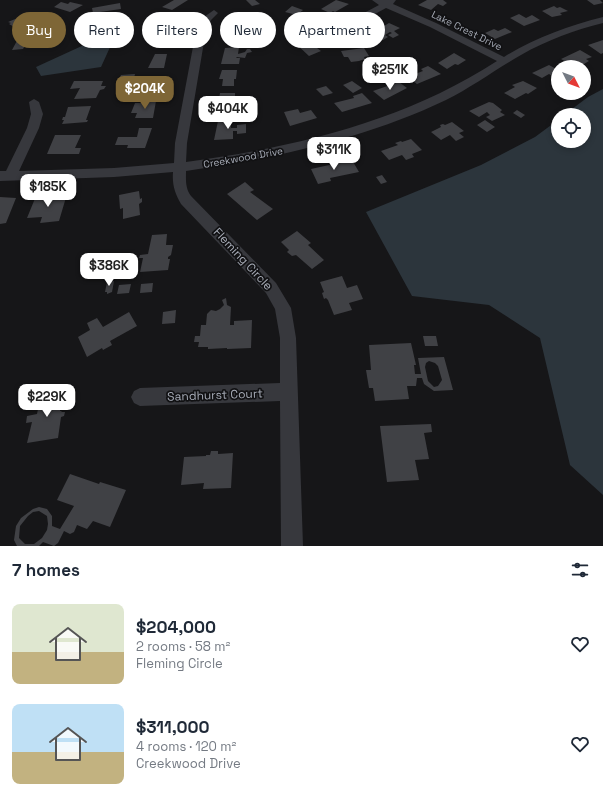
<!DOCTYPE html>
<meta charset="utf-8">
<style>
:root{--surface:#fff;--page:#f2f2f3;--text:#1f2937;--muted:#747a83;--accent:#7e6636}
body{margin:0;font-family:"Space Grotesk",sans-serif;background:var(--page);color:var(--text);height:100vh;display:flex;flex-direction:column;font-size:15px;white-space:nowrap}
*{box-sizing:border-box;margin:0}
p{font-size:13px;color:var(--muted)}
.icon{flex:none;width:22px;height:22px;fill:none;stroke:currentColor;stroke-width:2;stroke-linecap:round;stroke-linejoin:round}
.map{position:relative;height:546px;overflow:hidden}
.side{display:flex;flex-direction:column;background:var(--surface);flex:1}
.side>*{flex:none}
.banner{position:absolute;left:12px;top:12px;width:400px;height:36px;display:flex;gap:8px}
.needle{width:26px;rotate:132deg}
.fabs{position:absolute;left:551px;top:60px;display:grid;gap:8px}
.fabs a{display:grid;place-items:center;width:40px;height:40px;border-radius:50%;background:var(--surface);box-shadow:0 2px 6px #0003;font-size:20px}
.price{position:absolute;translate:-50% -34px;padding:0 9px;border-radius:8px;background:#fff;color:#222;font-size:13px;line-height:26px;filter:drop-shadow(0 1px 2px #0008)}
.price::after{content:'';position:absolute;left:50%;top:24px;width:12px;height:9px;margin-left:-6px;background:inherit;clip-path:polygon(0 0,100% 0,50% 100%)}
.price.active{background:var(--accent);color:#fff}
ul{padding:0;list-style:none}
li{display:flex;align-items:center;gap:12px;height:100px;padding:0 12px}
li span{display:grid;place-items:center;flex:none;width:112px;height:80px;border-radius:8px;color:#555}
li>.icon{margin-inline-start:auto}
span .icon{width:48px;height:48px;fill:#fffc;stroke-width:1}
li b{font-size:17px}
h2{display:flex;justify-content:space-between;align-items:center;height:48px;padding:0 12px;font-size:17px}
.pill{padding:0 14px;border-radius:18px;background:var(--surface);box-shadow:0 2px 6px #0003;font-size:14px;line-height:36px}
.pill.active{background:var(--accent);color:#fff}
.map>svg:first-child{display:block}
.water{fill:#2c353c}
.building{fill:#404145;fill-rule:evenodd}
.lines{fill:none;stroke-linecap:round;stroke-linejoin:round}
.minor{fill:#37383d;fill-rule:evenodd}
.labels{text-anchor:middle;stroke-width:3.5;stroke-linejoin:round;paint-order:stroke}
.far-street-label{font-size:10px;fill:#a8adb8;stroke:#111113}
.street-label{font-size:12px;fill:#a8adb8;stroke:#111113}
</style>
<div class="map">
<svg width="603" height="546" viewBox="0 0 603 546">
<rect width="100%" height="100%" fill="#161618"/>
<path class="water" d="M108 34H116L101 67 41 76 36 67Z
M603 89V495L570 465 540 338 489 305 412 296 366 212 481 165 535 137 558 120V141H584V115H564L588 97Z"/>
<path class="building" d="M174 0H188L172 10 162 7Z
M246 0H255L260 4 252 6Z
M336 0 349 4 335 12 333 11 330 13 321 9Z
M427 0H443L447 3 443 6 438 4 431 10 418 5Z
M587 0H600L603 3 594 5Z
M61 2 68 4 70 2 83 5 70 12 54 7Z
M120 3 121 9 93 13 92 8Z
M292 6 303 10 297 15 285 12Z
M554 6 557 8 560 7 568 11 560 13 562 15 552 17 542 11Z
M88 13 98 14 92 20 82 19Z
M519 14 526 18 532 15 540 20 524 26 510 18Z
M165 16H176L175 21H177L174 27H160L161 23H159L160 21H164Z
M300 16 309 18 303 25H305L303 27H301L298 31 286 28Z
M20 17 32 26 18 33 13 29 16 28 9 24 11 23 8 22Z
M60 18 62 23 48 26 46 21Z
M389 23 400 28 394 31 399 35 393 38 388 35 392 33 390 32 385 35 388 37 383 40 376 38 378 37 374 35 378 33 376 31Z
M226 27 242 28V31H248L247 35H240V40L228 41 229 35H225Z
M505 28 512 32 495 39 485 33 494 29 498 31Z
M175 32 169 48H156L160 38H157L158 33Z
M265 35V43H252V36Z
M34 36 33 38H37L34 44H26L23 49 12 50 19 37Z
M302 39 313 45 321 51 309 56 294 42Z
M603 40V53L601 54 588 45Z
M239 47 238 54 245 52 247 49H250L252 52 247 53 245 58 237 57 236 58H240L239 64H221L225 48Z
M364 48 369 56 364 57 365 59 359 61 351 62 348 57H344L341 51Z
M580 50 592 57 586 59 589 61 584 64 577 61 570 64 561 59Z
M454 53 466 60 458 65 455 64 447 69 438 63Z
M155 54H167L164 68H148Z
M549 65 558 70V74L554 77 549 74 542 78 532 73Z
M428 66 441 74 417 84 407 77 423 71 421 69Z
M222 70H237L236 79H234V86H222L223 79H219Z
M135 74 133 82H118L121 75Z
M150 76H161L160 83H165L163 92 142 93 143 89H139L140 85 147 83 146 80H149Z
M74 81H103L101 86H106L104 89 100 90 96 98 74 99 80 88 70 89Z
M352 81 362 88 353 93 343 85Z
M523 81 537 88 528 94 526 93 515 99 504 93 515 87 512 85Z
M399 82 407 88 384 100 373 91Z
M326 86 333 93 323 96 316 89Z
M220 93H235V96H241V101H233V106H236V114H216Z
M362 93 372 103 342 112 334 103 354 98 353 96Z
M142 101H156L153 118H135L137 113H131L135 103H142Z
M489 102 493 103 502 110 500 112 505 115 492 121 486 117 490 115 487 112 479 117 469 111Z
M91 106 86 120H88L87 122 62 124 64 120H62L63 117H65L68 107Z
M298 109 300 113 311 110 317 118 290 126 284 112Z
M517 110 525 115 521 118 513 113Z
M231 120V128H237V125L246 124V133L237 134V131H233V139L214 140 218 121Z
M485 120 495 127 487 132 477 125Z
M452 122 464 131 459 133 464 137 456 141 450 135 441 140 431 132 441 127 440 125 443 124 445 125Z
M139 128H152L145 148H127L128 145H115L118 137H137Z
M55 135H81L75 148H81L79 154H47Z
M411 139 422 150 412 154 414 157 406 160 402 155 389 160 381 151 398 145 395 143 401 141 402 142Z
M352 160 359 172 330 178 331 181 318 184 311 169Z
M382 175 387 182 381 184 376 177Z
M245 182 254 190 250 192 273 209 257 220 227 194Z
M139 191 140 199 142 198V202L139 204 140 215 123 219V208L120 209 119 195Z
M67 194 59 221 40 223 42 217 27 218 36 196 49 195V198L55 197V195Z
M0 197 16 198 6 223 0 224Z
M297 231 311 243 308 245 324 260 312 269 296 255 292 256 287 252 289 250 281 242Z
M167 234 166 245H173L171 255 168 257V259H170L168 270 140 272 143 258H139L140 255 148 254 152 235Z
M342 276 347 288 357 285 363 299 349 303 352 310 334 315 328 300 326 298 324 299 322 293 324 292 320 282Z
M114 281 112 292 107 294V292H105L107 282Z
M153 283 152 292 140 293 141 284Z
M131 284 129 293 117 294 119 285Z
M226 298 227 305 231 307 230 325H234V321L252 320 251 348 227 349V348L208 349V347H198L199 342H194L195 336H200L201 325H206L207 314 211 310 216 311 220 309 224 305 222 300Z
M176 310 175 323 162 324 163 312Z
M129 312 137 326 110 341 112 345 103 350 102 348 87 357 78 337 90 330 87 323 97 318 103 327Z
M423 336H436L438 346H425Z
M411 343 416 365H414L415 374H421L418 358 444 357 453 390 434 391 424 384 422 378H417L416 386H407L409 399 375 401 373 388H369L366 370H371L369 345ZM429 361 435 363 438 366 442 380 438 386 434 387 428 381 425 367 426 363Z
M63 390 60 411H62L61 412H65L64 416 61 417 58 438 27 443 32 422 26 423 27 416 37 414 41 394Z
M431 424 432 432 424 433 429 459 415 460 419 480 387 482 380 426Z
M211 451H218V454L233 453 231 488 203 489 204 483 181 485 184 457 206 456V455H210Z
M70 474 99 484 100 482 126 490 110 527 93 521 87 529 77 525 74 532 70 534 64 531 58 543 54 546 43 542 39 546H17L14 540 16 526 21 518 33 509 39 507 47 509 52 516V526L60 529 74 506 57 500ZM39 511 47 516 48 524 47 530 42 538 34 544H25L19 538 20 526 28 516 33 512Z"/>
<g class="lines">
<path class="minor" d="M372 0H396L393 4 436 23 504 57C534 38 568 26 603 17V23C575 30 547 40 521 55 496 69 472 87 446 100 364 139 275 158 186 171 186 180 185 188 191 196L276 283 291 308 296 338 303 546H281L280 401 140 406 134 403 131 397 134 391 140 388 280 383V338L275 309 266 293 181 204C175 193 172 185 173 172L114 177 0 181V171H6L27 128 31 114 29 102 34 99 39 102 43 114 39 128 19 171 114 168 174 163 175 143 195 36 204 17 214 10 218 13 211 20 205 36 187 143 186 162C295 147 403 122 497 61L430 27 386 8 342 32H336L334 30 336 28 379 5Z"/>
</g>
<g class="labels">
<g class="far-street-label">
<text transform="translate(467 30) rotate(26)" y="4">Lake Crest Drive</text>
<text transform="translate(243 157) rotate(-10)" y="4">Creekwood Drive</text>
</g>
<g class="street-label">
<text transform="translate(243 259) rotate(47)" y="4">Fleming Circle</text>
<text transform="translate(215 395) rotate(-2)" y="4">Sandhurst Court</text>
</g>
</g>
</svg>
<div class="fabs">
<a><svg class="needle" viewBox="-14 -14 28 28"><path d="M0-13l5 13h-10z" fill="#e53935"/><path d="M0 13l5-13h-10z" fill="#747a83"/></svg></a>
<a><svg class="icon" aria-label="locate" viewBox="0 0 24 24"><circle cx="12" cy="12" r="6"/><path d="M12 2v4M12 18v4M2 12h4M18 12h4"/></svg></a>
</div>
<b class="price" style="left:390px;top:91px">$251K</b>
<b class="price active" style="left:145px;top:110px">$204K</b>
<b class="price" style="left:228px;top:130px">$404K</b>
<b class="price" style="left:334px;top:171px">$311K</b>
<b class="price" style="left:48px;top:208px">$185K</b>
<b class="price" style="left:109px;top:287px">$386K</b>
<b class="price" style="left:47px;top:418px">$229K</b>
<div class="banner">
<a class="pill active">Buy</a>
<a class="pill">Rent</a>
<a class="pill">Filters</a>
<a class="pill">New</a>
<a class="pill">Apartment</a>
</div>
</div>
<section class="side">
<h2>7 homes<svg class="icon" aria-label="filters" viewBox="0 0 24 24"><path d="M4 7h16M4 17h16"/><circle cx="9" cy="7" r="2"/><circle cx="15" cy="17" r="2"/></svg></h2>
<ul>
<li><span style="background:linear-gradient(#dfe7d0 60%,#c2b280 0)"><svg class="icon" aria-label="home" viewBox="0 0 24 24"><path d="M3 11l9-7 9 7M6 9v11h12V9"/></svg></span><div><b>$204,000</b><p>2 rooms · 58 m²</p><p>Fleming Circle</p></div><svg class="icon" aria-label="heart" viewBox="0 0 24 24"><path d="M12 20l-8-8c-3-5 5-10 8-4 3-6 11-1 8 4z"/></svg></li>
<li><span style="background:linear-gradient(#bfe0f5 60%,#c2b280 0)"><svg class="icon" aria-label="home" viewBox="0 0 24 24"><path d="M3 11l9-7 9 7M6 9v11h12V9"/></svg></span><div><b>$311,000</b><p>4 rooms · 120 m²</p><p>Creekwood Drive</p></div><svg class="icon" aria-label="heart" viewBox="0 0 24 24"><path d="M12 20l-8-8c-3-5 5-10 8-4 3-6 11-1 8 4z"/></svg></li>
</ul>
</section>
